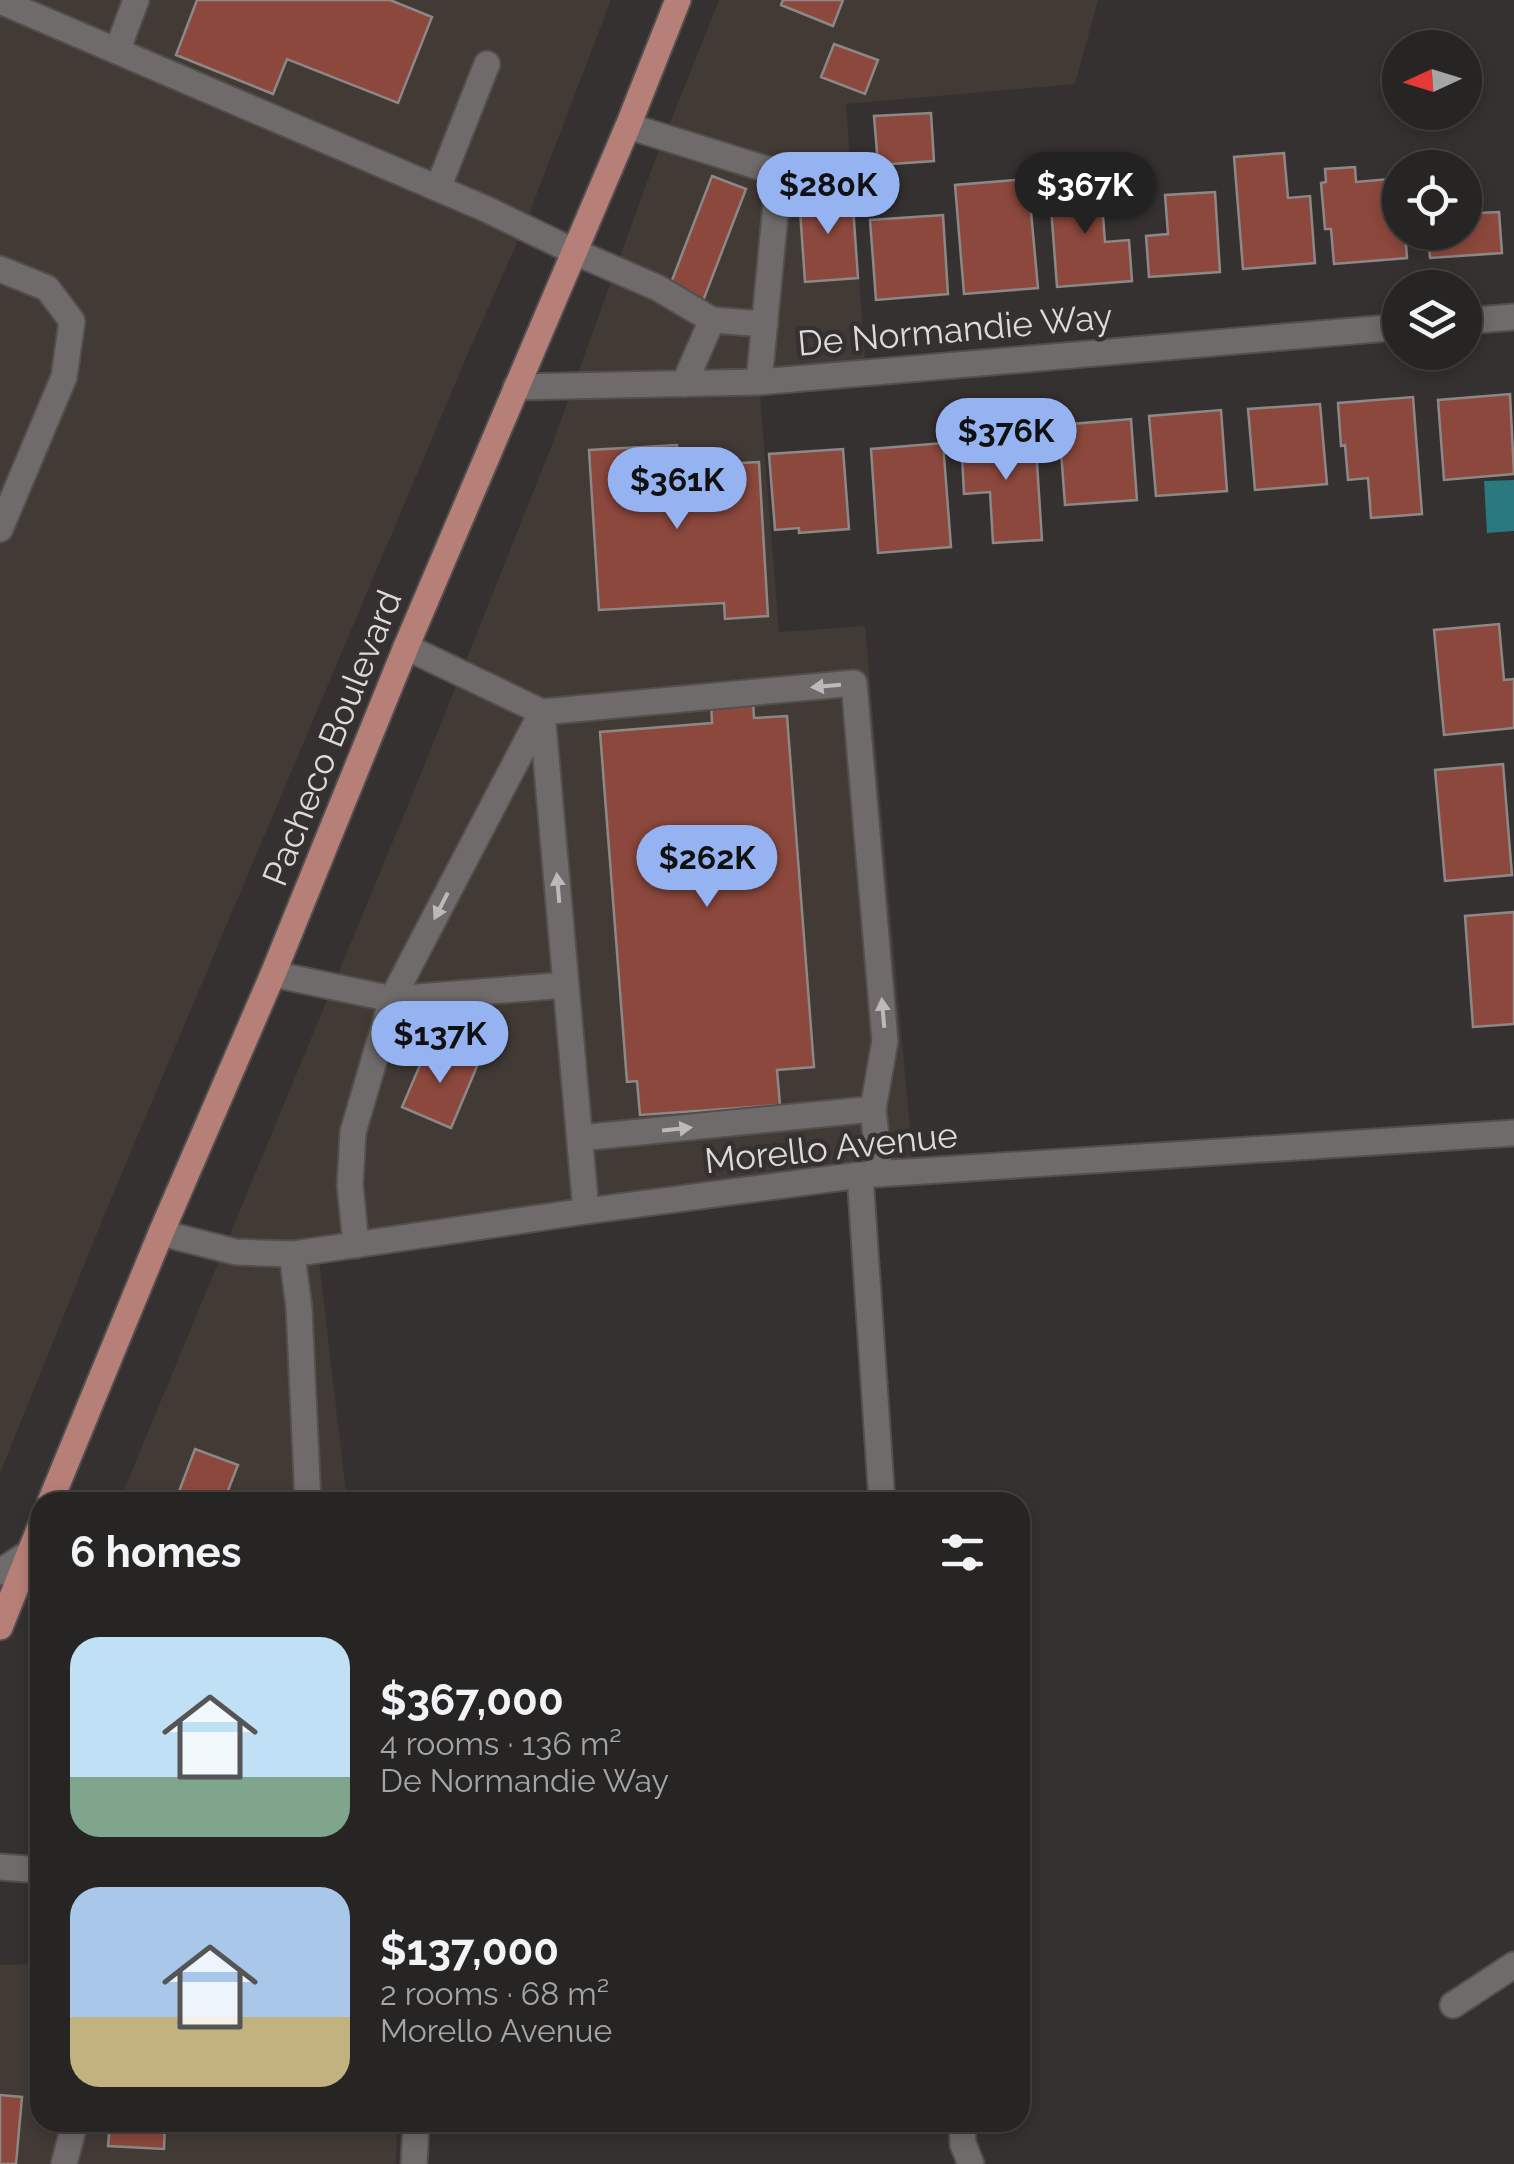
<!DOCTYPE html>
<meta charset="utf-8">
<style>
:root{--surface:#272524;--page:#333131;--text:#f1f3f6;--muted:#a4a5a6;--line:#434241;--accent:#95b2f1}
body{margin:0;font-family:Raleway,sans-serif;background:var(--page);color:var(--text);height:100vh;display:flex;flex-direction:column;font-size:38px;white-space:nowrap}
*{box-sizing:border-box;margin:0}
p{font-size:32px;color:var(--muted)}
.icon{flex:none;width:55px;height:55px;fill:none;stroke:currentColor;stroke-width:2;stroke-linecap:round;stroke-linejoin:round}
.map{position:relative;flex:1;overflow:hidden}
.drawer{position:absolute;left:30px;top:1492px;width:1000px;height:640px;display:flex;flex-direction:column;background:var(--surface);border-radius:30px;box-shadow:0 5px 15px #0003,0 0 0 2px var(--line)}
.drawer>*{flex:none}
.needle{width:65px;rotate:266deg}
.fabs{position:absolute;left:1382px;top:30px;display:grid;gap:20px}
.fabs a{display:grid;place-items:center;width:100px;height:100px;border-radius:50%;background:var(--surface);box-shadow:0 5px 15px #0003,0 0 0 2px var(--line);font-size:50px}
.price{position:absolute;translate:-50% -85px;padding:0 22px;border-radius:35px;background:var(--accent);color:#111;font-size:32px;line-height:65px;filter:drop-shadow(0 2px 5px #0008)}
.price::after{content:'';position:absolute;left:50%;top:60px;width:30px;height:22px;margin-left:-15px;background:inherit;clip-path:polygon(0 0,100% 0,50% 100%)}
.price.current{background:#222;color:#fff}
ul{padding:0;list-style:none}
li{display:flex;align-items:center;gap:30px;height:250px;padding:0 40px}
li span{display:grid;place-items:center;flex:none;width:280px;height:200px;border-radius:30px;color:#555}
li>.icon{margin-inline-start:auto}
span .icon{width:120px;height:120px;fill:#fffc;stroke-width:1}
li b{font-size:42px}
h2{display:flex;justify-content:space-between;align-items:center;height:120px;padding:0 40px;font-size:42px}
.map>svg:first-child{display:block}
.built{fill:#423a35}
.water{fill:#29797f}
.building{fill:#8c483d;stroke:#8c8887;stroke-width:2.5}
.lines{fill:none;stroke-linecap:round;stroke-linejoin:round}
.minor-casing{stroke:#524f4e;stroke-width:29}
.major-casing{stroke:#524f4e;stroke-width:29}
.minor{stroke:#6f6b6a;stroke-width:25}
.major{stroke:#b67f77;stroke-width:25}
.oneway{fill:#bcb9b8}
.labels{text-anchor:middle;stroke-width:9;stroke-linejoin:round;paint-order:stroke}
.street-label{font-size:35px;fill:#dddbda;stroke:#343130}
</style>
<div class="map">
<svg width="1514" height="2164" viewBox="0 0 1514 2164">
<rect width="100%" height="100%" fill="#343130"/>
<path class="built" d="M0 0H611L524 227 466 358 113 1194 0 1473Z
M719 0H1098L1075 84 846 104 866 373 759 383 779 632 865 626 914 1173 318 1251 347 1502H119L422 771 553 442 651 171Z
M40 1964V2122L397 2123 396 2164H0V1965Z"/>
<path class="water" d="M1514 480V531L1487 533 1484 481Z"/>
<path class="building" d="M197 0H390L432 17 398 103 287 59 273 94 176 55Z
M783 0H843L833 26 781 5Z
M834 44 878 60 865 94 821 77Z
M931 113 934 161 878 165 874 116Z
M1284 153 1288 198 1310 196 1315 263 1243 269 1234 157Z
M1355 167 1356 182 1400 178V232H1405L1407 258 1334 264 1331 229H1325L1321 183 1326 182 1325 169Z
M1474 174 1477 213 1499 212 1502 253 1430 258 1428 232H1465V175Z
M712 176 746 189 703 301 669 288Z
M1100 177 1105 242 1129 240 1132 281 1057 287 1049 181Z
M1028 179 1038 288 964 294 955 185Z
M852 192 858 278 805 282 799 196Z
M1215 192 1220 272 1149 277 1146 236 1168 234 1165 195Z
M943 215 948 294 876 300 870 220Z
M1510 394 1514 474 1444 480 1438 400Z
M1413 397 1422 514 1371 518 1368 478 1348 480 1345 445 1341 446 1338 403Z
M1320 404 1327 484 1255 490 1248 409Z
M1221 410 1227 491 1156 496 1149 416Z
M1131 419 1137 500 1065 505 1059 425Z
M1035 432 1042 540 993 543 990 492 964 494 961 437Z
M943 443 951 547 878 553 871 449Z
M677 445 679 466 759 462 768 616 725 619 724 603 599 610 589 450Z
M843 449 849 529 799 533V528L775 530 769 454Z
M1499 624 1504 680 1514 679V728L1444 735 1434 630Z
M753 701 754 718 787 716 814 1067 777 1070 780 1105 640 1115 637 1081 627 1082 600 732 712 723 711 703Z
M1503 764 1512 875 1445 881 1435 770Z
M1514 912V1024L1473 1027 1465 916Z
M429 1044 478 1064 451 1128 402 1107Z
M195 1449 238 1465 227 1493 251 1502H175Z
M0 2095 22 2097 16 2164H0Z
M110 2122H165L164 2149 108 2146Z"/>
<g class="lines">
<g class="minor-casing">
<path id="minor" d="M0 1 486 209 575 252 658 288 712 320 684 384
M117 51 136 0
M628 126 779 173 759 382
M438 188 487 64
M0 269 47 288 72 321 64 377 0 529
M712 320 765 324
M1465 321 1514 317
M516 387 759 382 1400 327
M406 647 542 712 854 683 885 1041 873 1109 880 1174
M273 974 392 999 566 985 586 1211
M580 1138 873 1109
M860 1175 882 1502
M161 1233 236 1252 292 1254 586 1211 860 1175 1514 1133
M356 1245 350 1185 353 1132 392 999 542 712 566 985
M292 1254 299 1308 308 1502
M0 1572 29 1553 40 1557
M0 1867 40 1870
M1453 2005 1514 1965
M962 2122 963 2144 971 2164
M64 2164 75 2122
M414 2164 416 2122"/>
</g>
<g class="major-casing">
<path id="major" d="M50 1502 161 1233 273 974 406 647 628 126 678 0
M0 1627 40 1527"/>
</g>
<use href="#minor" class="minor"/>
<use href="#major" class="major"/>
</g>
<defs><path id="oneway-solid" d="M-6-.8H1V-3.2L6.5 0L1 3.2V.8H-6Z" transform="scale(2.5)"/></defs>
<g class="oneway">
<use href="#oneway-solid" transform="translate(826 686) rotate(175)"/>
<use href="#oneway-solid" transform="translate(558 888) rotate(-95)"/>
<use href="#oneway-solid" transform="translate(441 906) rotate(117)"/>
<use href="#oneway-solid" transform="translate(883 1013) rotate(-95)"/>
<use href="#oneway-solid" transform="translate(677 1129) rotate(-6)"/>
</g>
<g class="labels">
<g class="street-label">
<text transform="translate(955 330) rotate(-5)" y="12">De Normandie Way</text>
<text transform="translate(332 738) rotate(-68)" y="12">Pacheco Boulevard</text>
<text transform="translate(831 1148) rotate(-6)" y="12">Morello Avenue</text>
</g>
</g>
</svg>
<div class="fabs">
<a><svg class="needle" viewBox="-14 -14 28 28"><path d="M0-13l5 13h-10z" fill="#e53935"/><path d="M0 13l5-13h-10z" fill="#a4a5a6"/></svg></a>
<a><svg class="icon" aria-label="locate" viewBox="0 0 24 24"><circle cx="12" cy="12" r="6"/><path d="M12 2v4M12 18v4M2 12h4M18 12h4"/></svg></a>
<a><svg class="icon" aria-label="layers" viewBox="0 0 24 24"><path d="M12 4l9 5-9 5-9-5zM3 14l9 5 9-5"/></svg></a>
</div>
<b class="price" style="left:828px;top:237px">$280K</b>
<b class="price current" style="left:1085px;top:237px">$367K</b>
<b class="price" style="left:1006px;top:483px">$376K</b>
<b class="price" style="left:677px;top:532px">$361K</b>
<b class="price" style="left:707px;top:910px">$262K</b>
<b class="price" style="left:440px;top:1086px">$137K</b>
<section class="drawer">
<h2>6 homes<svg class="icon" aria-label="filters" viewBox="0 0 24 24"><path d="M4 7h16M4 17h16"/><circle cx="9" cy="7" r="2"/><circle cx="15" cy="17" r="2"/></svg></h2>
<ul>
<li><span style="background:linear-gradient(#bfe0f5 70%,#7fa58c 0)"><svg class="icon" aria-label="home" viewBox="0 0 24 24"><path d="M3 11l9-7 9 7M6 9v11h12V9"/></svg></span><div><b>$367,000</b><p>4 rooms · 136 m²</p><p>De Normandie Way</p></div></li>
<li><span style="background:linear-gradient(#a9c7e8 65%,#c2b280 0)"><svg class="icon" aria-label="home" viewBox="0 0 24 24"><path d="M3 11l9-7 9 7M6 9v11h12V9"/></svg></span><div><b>$137,000</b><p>2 rooms · 68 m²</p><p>Morello Avenue</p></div></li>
</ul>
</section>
</div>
